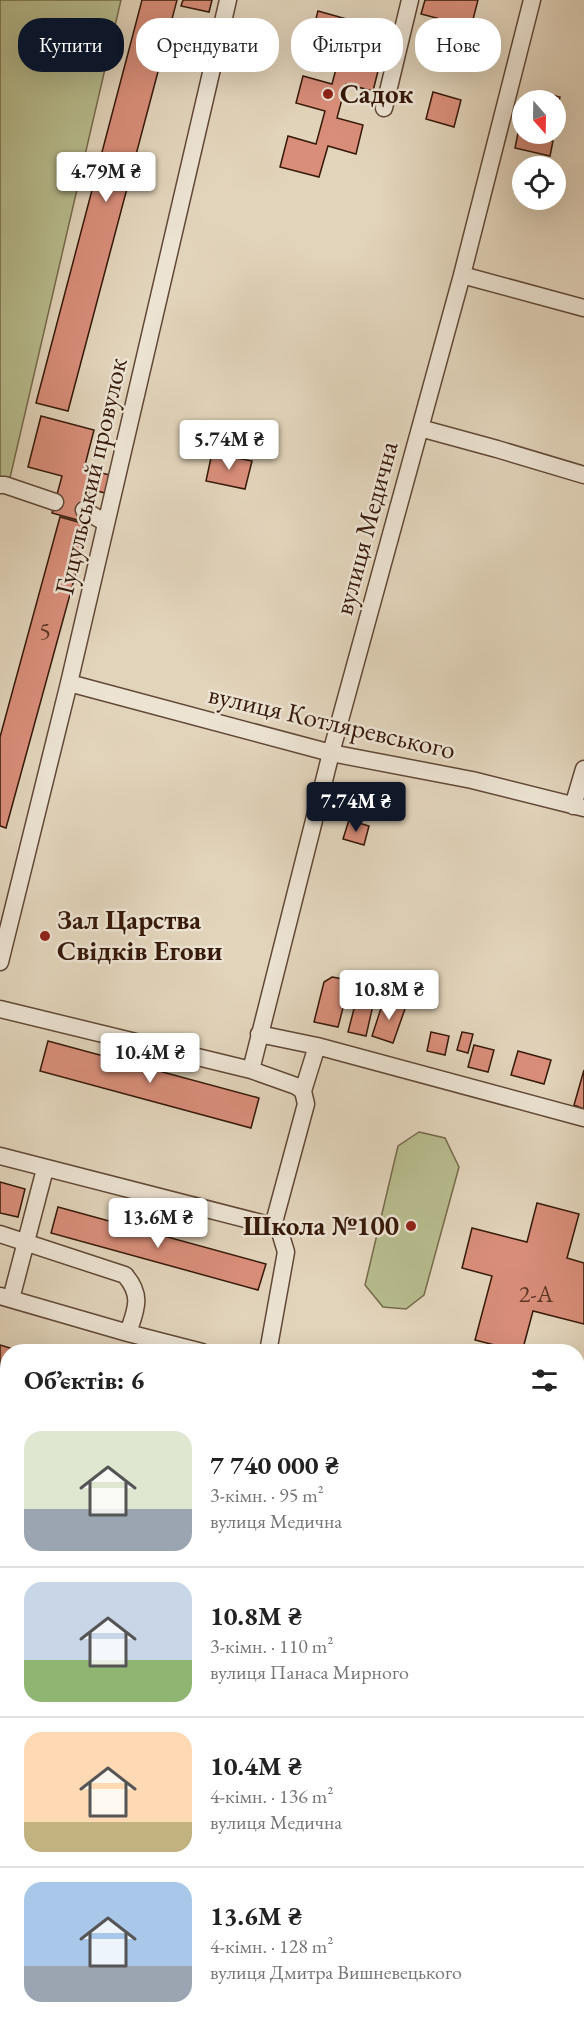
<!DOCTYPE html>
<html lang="uk">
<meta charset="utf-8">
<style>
:root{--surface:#fff;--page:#f2f2f2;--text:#222;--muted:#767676;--line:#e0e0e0;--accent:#111827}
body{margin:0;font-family:"EB Garamond",serif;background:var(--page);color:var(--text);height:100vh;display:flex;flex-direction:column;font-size:22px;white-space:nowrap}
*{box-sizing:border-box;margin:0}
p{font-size:20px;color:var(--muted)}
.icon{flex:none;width:33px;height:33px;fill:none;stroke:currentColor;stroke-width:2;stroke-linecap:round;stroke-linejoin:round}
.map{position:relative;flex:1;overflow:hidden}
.panel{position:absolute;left:0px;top:1344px;width:585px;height:686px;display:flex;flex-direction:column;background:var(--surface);border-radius:24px 24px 0 0;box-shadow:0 6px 24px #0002}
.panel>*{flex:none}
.hud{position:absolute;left:18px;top:18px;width:549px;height:54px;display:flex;gap:12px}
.needle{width:39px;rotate:160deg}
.fabs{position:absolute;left:512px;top:90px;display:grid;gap:12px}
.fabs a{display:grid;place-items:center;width:54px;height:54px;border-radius:50%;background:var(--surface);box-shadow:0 6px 24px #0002;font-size:30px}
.price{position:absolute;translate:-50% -51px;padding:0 14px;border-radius:6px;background:#fff;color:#222;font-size:20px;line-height:39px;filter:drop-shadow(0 2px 3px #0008)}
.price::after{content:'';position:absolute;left:50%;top:36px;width:18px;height:14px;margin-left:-9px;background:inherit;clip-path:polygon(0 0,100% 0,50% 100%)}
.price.current{background:var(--accent);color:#fff}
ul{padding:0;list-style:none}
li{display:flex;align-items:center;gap:18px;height:150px;padding:0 24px}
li+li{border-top:2px solid var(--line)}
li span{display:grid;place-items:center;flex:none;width:168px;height:120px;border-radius:18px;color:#555}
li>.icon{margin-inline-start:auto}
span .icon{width:72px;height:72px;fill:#fffc;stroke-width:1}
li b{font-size:26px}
h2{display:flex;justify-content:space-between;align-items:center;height:72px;padding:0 24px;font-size:26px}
.chip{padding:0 21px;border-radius:24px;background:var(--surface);box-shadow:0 6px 24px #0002;font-size:21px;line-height:54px}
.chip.current{background:var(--accent);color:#fff}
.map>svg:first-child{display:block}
.green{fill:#b7bc8e;stroke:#766a4c;stroke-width:1.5}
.building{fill:#d98e7a;stroke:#361909;stroke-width:1.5}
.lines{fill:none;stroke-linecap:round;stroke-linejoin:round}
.minor-casing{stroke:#614836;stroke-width:19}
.minor{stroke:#ece3d3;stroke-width:16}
.poi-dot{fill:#8f2418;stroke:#ece3d3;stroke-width:2}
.labels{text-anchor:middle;stroke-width:5;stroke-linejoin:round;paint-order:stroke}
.number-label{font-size:24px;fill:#5f3625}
.poi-label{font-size:27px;font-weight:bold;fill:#361909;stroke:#ece3d3;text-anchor:start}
.street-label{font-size:27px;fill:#361909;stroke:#ece3d3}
</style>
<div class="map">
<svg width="584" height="2029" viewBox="0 0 584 2029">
<rect width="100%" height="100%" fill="#e2d4bb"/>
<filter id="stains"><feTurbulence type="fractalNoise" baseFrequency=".00333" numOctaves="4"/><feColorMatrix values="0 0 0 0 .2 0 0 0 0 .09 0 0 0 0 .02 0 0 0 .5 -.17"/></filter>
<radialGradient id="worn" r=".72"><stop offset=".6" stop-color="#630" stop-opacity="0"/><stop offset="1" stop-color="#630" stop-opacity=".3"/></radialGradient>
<path class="green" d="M0 0H121L10 478H0Z
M419 1132 445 1138 459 1167 424 1295 406 1309 383 1307 365 1285 398 1146Z"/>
<path class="building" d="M142 0H177L68 411 36 403Z
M183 0H212L209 12 181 6Z
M425 0H478L471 27 421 14Z
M318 11 361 23 352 55 380 63 373 91 346 84 337 118 363 125 356 154 328 146 319 177 280 167 288 136 316 144 325 111 296 103 303 76 332 84 341 50 310 41Z
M535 91 560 97 555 115V100H532Z
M433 92 461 100 454 127 426 119Z
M518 133 553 141 550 156 515 148Z
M521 164 529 166H522V193L514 191Z
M41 416 94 430 84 469 110 475 105 493 90 489 81 521 52 513 62 476 28 467Z
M212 453 252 461 245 489 206 481Z
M60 517 89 525 6 828 0 826V737Z
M349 820 369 826 364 845 343 839Z
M332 977 343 979 348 989 338 1027 314 1022 324 982Z
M384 999 406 1006 393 1043 372 1036Z
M356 1001 373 1005 366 1036 348 1032Z
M431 1032 449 1036 445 1055 427 1051Z
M462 1032 473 1034 468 1053 457 1050Z
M48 1041 259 1098 251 1128 40 1071Z
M474 1045 494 1050 488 1072 468 1067Z
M518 1051 551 1060 544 1084 511 1075Z
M584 1070V1109L574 1105Z
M0 1182 25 1189 18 1217 0 1213Z
M537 1203 579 1214 567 1258 584 1263V1324L533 1311 522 1352 475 1340 492 1276 462 1268 472 1228 527 1242Z
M58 1207 266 1264 258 1290 51 1233Z
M0 1345 23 1352H8V1379L0 1377Z
M0 1492 8 1494V1529L0 1527Z
M578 1492 584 1494V1526L578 1524Z
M578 1587 584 1589V1676L578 1702Z
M578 1828 584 1829V1857L578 1855Z
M0 1918 8 1920V1970L0 1996Z
M117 2022H147L146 2029H115Z
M193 2022H220L218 2029H191Z
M387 2022H418L416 2029H385Z"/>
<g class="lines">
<g class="minor-casing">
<path id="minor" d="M384 108 410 0
M462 275 584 308
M420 428 497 449 584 475
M0 485H5L55 502
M84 510 106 523
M69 683 331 753 472 780 584 808
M573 806 584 769
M0 962 69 683 228 0
M0 1009 251 1070 296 1086 303 1091
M259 1034 317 1046 584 1118
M251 1070 331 753 462 275 532 0
M0 1156 273 1226 280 1232 286 1252 268 1352
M273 1226 306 1104 303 1091 317 1046
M0 1234 125 1275C143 1296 136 1309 128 1333
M0 1296 128 1333 202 1352
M11 1299 45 1169
M0 1401 8 1403
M578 1446 584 1447
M578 1553 584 1555
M0 1565 8 1567
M578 1757 584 1733
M578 1903 584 1905
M22 2029 23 2022
M441 2029 442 2022"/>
</g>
<use href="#minor" class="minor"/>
</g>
<g class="poi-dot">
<circle cx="328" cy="94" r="6"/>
<circle cx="45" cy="936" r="6"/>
<circle cx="411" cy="1226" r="6"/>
</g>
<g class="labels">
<g class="number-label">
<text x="45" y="639">5</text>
<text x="536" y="1302">2-А</text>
</g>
<g class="poi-label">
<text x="340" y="103">Садок</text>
<text x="57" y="929">Зал Царства<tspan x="57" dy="31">Свiдкiв Егови</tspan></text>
<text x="399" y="1235" text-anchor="end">Школа №100</text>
</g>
<g class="street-label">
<text transform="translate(91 476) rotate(-77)" y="9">Гуцульський провулок</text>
<text transform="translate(366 528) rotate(-75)" y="9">вулиця Медична</text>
<text transform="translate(332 722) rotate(13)" y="9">вулиця Котляревського</text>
</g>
</g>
<rect width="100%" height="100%" filter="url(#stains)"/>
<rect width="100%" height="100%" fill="url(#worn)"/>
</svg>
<div class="fabs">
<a><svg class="needle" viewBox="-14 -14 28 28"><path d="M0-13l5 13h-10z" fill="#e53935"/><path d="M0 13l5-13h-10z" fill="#767676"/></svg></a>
<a><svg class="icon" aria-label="locate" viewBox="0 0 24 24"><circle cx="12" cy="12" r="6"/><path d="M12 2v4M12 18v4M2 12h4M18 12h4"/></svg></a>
</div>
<b class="price" style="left:106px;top:203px">4.79M ₴</b>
<b class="price" style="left:229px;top:471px">5.74M ₴</b>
<b class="price current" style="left:356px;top:833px">7.74M ₴</b>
<b class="price" style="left:389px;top:1021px">10.8M ₴</b>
<b class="price" style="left:150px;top:1084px">10.4M ₴</b>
<b class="price" style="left:158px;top:1249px">13.6M ₴</b>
<div class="hud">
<a class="chip current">Купити</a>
<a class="chip">Орендувати</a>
<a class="chip">Фільтри</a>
<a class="chip">Нове</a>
</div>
<section class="panel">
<h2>Об’єктів: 6<svg class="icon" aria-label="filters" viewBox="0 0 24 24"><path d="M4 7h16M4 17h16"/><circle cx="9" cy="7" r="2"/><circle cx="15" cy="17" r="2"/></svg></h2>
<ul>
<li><span style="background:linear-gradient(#dfe7d0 65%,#9aa5b1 0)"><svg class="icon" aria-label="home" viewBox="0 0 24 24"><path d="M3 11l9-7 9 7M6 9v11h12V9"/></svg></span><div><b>7 740 000 ₴</b><p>3-кімн. · 95 m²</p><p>вулиця Медична</p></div></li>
<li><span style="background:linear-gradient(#c9d6e8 65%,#8fb573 0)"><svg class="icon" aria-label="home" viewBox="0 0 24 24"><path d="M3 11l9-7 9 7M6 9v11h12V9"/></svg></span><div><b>10.8M ₴</b><p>3-кімн. · 110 m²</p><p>вулиця Панаса Мирного</p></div></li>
<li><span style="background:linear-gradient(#ffd9b3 75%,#c2b280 0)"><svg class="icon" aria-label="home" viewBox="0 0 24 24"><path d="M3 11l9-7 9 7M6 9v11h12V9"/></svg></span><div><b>10.4M ₴</b><p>4-кімн. · 136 m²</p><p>вулиця Медична</p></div></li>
<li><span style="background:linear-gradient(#a9c7e8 70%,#9aa5b1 0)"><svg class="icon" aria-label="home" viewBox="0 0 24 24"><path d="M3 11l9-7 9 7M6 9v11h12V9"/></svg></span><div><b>13.6M ₴</b><p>4-кімн. · 128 m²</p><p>вулиця Дмитра Вишневецького</p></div></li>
</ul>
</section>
</div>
